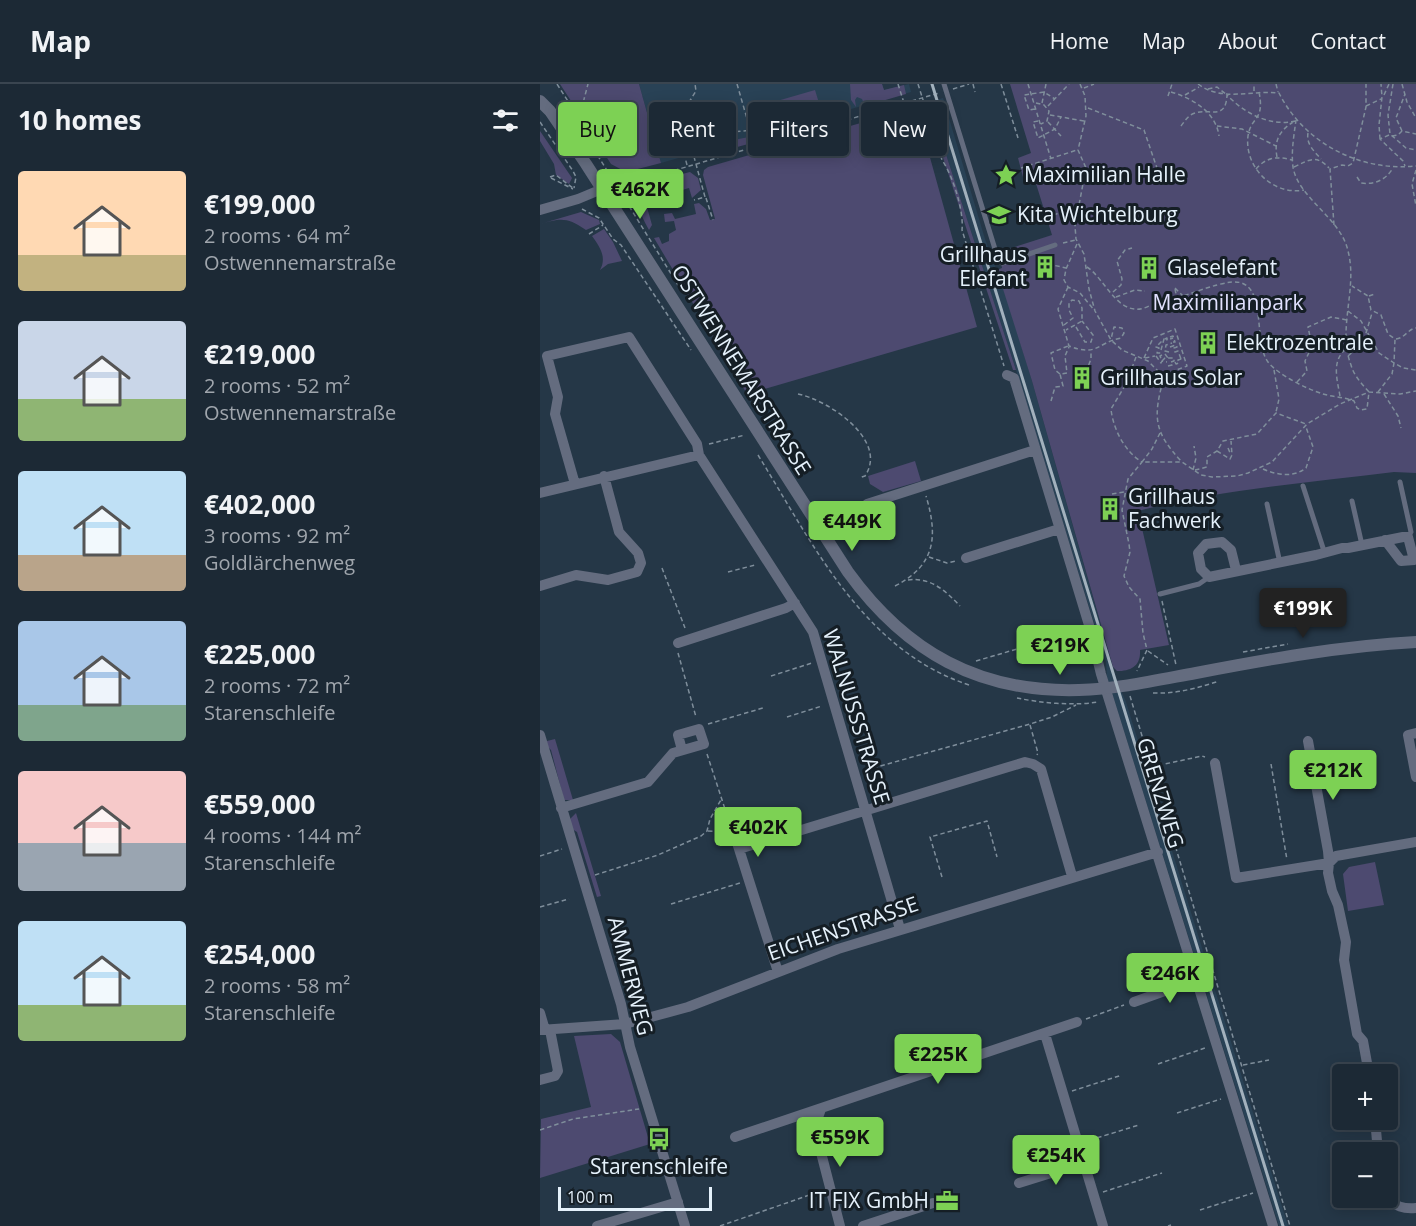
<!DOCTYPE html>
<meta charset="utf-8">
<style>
:root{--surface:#1c2935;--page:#293541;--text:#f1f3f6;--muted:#a0a6ad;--line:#3a4550;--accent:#7dd154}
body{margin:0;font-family:"Open Sans",sans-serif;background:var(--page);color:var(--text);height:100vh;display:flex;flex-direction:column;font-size:22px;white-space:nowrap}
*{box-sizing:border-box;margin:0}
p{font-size:20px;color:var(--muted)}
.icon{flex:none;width:33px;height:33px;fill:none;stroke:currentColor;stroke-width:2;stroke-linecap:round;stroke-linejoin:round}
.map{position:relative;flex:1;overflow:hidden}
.drawer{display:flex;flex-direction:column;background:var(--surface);width:540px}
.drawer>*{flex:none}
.guide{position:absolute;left:18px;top:18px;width:570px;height:54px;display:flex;gap:12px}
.tools{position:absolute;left:792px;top:980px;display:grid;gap:12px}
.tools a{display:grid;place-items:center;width:66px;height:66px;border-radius:6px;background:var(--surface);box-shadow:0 3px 15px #0003,0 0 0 2px var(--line);font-size:30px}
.scale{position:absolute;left:18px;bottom:15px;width:154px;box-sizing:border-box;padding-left:6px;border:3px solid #e5f1fb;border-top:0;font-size:16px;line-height:21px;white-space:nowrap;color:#e5f1fb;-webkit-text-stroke:4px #151e25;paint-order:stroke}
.price{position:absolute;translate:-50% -51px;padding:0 14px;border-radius:6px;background:var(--accent);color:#111;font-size:20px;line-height:39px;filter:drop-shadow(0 2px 3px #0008)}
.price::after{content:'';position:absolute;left:50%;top:36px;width:18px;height:14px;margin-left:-9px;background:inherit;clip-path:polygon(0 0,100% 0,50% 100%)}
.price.on{background:#222;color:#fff}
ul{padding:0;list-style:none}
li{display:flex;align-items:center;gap:18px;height:150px;padding:0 18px}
li span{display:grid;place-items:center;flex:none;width:168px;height:120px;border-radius:6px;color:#555}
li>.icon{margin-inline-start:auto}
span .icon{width:72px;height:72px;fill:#fffc;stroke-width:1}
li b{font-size:26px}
h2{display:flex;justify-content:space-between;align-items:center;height:72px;padding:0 18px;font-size:26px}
.chip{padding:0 21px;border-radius:6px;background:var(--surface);box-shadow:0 3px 15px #0003,0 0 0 2px var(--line);font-size:21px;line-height:54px}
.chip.on{background:var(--accent);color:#111}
header{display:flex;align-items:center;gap:36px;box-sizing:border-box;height:84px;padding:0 30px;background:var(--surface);border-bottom:2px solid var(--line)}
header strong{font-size:28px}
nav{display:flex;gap:33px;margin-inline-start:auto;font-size:21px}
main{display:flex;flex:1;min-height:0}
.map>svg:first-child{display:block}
.built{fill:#294256}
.green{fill:#4d4a70}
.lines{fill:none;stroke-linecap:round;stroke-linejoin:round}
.path{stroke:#7f8e9b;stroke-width:1.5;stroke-dasharray:4.5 3;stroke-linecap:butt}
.service{stroke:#646c7f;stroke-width:5}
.minor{stroke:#646c7f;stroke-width:10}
.tertiary{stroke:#646c7f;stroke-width:12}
.rail{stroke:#a2b1bd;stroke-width:3}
.labels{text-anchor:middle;stroke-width:6;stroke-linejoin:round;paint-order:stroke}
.poi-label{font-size:21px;fill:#e5f1fb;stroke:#151e25;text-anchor:start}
.park-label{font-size:21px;fill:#e1e1fe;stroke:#151e25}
.street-label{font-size:21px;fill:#e5f1fb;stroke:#151e25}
</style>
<header>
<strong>Map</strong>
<nav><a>Home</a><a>Map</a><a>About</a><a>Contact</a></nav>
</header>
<main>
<section class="drawer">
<h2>10 homes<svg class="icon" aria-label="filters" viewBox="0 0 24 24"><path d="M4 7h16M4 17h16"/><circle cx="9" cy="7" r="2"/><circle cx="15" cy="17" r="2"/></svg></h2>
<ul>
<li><span style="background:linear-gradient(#ffd9b3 70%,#c2b280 0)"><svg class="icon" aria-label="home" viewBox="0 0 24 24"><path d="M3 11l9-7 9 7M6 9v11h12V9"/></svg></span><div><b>€199,000</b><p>2 rooms · 64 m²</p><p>Ostwennemarstraße</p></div></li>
<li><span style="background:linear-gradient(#c9d6e8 65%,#8fb573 0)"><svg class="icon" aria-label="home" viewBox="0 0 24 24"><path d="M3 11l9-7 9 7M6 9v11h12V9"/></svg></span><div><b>€219,000</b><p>2 rooms · 52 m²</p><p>Ostwennemarstraße</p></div></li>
<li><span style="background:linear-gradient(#bfe0f5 70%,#b9a48a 0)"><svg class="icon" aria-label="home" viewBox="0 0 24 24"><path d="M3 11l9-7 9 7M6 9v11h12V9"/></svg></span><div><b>€402,000</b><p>3 rooms · 92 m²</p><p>Goldlärchenweg</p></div></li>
<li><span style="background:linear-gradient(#a9c7e8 70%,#7fa58c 0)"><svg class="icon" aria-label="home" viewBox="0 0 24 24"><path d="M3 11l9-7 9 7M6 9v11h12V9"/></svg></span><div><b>€225,000</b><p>2 rooms · 72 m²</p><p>Starenschleife</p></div></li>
<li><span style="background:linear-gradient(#f6c9c9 60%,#9aa5b1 0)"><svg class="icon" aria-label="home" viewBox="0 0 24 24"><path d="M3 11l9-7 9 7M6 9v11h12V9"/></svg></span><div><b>€559,000</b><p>4 rooms · 144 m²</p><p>Starenschleife</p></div></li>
<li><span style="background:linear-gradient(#bfe0f5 70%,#8fb573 0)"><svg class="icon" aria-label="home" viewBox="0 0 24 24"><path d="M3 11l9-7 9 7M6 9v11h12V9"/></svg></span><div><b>€254,000</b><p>2 rooms · 58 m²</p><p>Starenschleife</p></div></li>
</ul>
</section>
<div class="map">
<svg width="876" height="1142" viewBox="0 0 876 1142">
<rect width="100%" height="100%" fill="#253747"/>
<path class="built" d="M99 0H342L344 6 369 0 371 8 121 79Z
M403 14 445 155 466 212 492 297 575 592 586 618 748 1142H739L567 593 566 578 476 286 389 18Z"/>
<path class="green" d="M20 0H99L121 79 86 88 71 80 62 66 64 64 61 59 59 60Z
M310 0H342L344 6 364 1 366 10 325 22 322 15 317 13 315 16 316 23 311 16Z
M470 0H876V389L854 388C768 399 682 405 598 427L629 561 600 566C601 582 591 587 577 587L573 583 492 297 457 186 462 184 459 168 512 151 493 90 483 93 478 74 491 69Z
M275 6 283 32 244 43 237 17Z
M389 18 476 286H473L385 19Z
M376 23 437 243 207 310 114 154 119 153 122 160 129 157V150L136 146 134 137 125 138 124 130 132 129 135 135 156 130 154 120 159 119 166 125 170 136 175 135 163 91 164 86 168 83Z
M0 47 32 94 29 100 16 91 14 80 0 57Z
M220 49 223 56 164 72 159 69 154 55V53L164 52 178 59 209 53 212 56V51Z
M150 88 158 94 161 106 152 114 149 104 132 109 134 117 125 120 122 112 105 116 112 141 109 146C82 100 114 98 150 88Z
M41 128 59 136 60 140 46 146C27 133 21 134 0 140Z
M64 145 73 158 82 177 68 180 60 186C67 173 60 163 52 152Z
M375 377 381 397 343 408 330 400 328 392Z
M15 655 33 716H24L11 666 3 658Z
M36 729 61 812 57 813 37 748 32 745 30 735Z
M835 778 844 821 808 827 803 790 809 783Z
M71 950 80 958 110 1060 0 1094 1 1035 51 1023 34 952Z"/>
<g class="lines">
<path class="path" d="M17 0 54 58 58 72 143 209
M197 0 210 45
M358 0 364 19
M378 0 402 76C413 92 424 127 422 146L464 282
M433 0 435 8
M461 0 478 54
M488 0 511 75
M540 0 545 12 546 32 538 66 546 84 535 142 536 155 544 170 549 205 555 227 571 256 582 266 608 277 624 293C613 333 613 347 642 378
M658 0C682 18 711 6 739 9 764 59 820 88 876 82
M736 0 738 8
M853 0 848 31 850 50 866 64 876 66
M862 0 867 18 876 34
M544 4 554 0
M413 5 429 0
M668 5 677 3 687 11
M714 7V0
M631 8C652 14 676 28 679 52
M719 8C725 37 711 32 708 52 704 83 733 112 764 106
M645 11 659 3
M844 11 849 0
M628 12 632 0
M151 16 180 49 225 45 229 58
M496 19 504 21 509 27 507 37 501 40
M502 19 506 0
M508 22 529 0
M826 22 841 15
M548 24 604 46 620 93
M495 25 489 26 484 11 504 8 515 15
M142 29 165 113 154 116
M37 31 42 23 48 0
M510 31 544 37
M498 37 493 38 498 54 515 45 521 33
M0 38 33 87 36 93 34 104
M508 38 521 52
M641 42C645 37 648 31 655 29 669 24 686 37 687 11 704 29 730 43 755 37
M677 42 702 45 736 62
M862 47 856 34 865 10
M768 49C766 60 774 67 781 75
M849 51 840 55 863 77 865 82
M852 52 858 51 862 47 876 50
M840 55 839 41 842 13 841 0
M737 73C734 57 739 47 753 38
M147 81 136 39 156 7 155 0
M754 83C769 76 776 70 789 84
M481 84 537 66
M716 85C726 73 738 72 752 76
M876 86 872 100 876 122
M71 91 91 92 105 95
M10 93 16 91 34 105
M817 93 821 99C834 101 846 96 853 84
M11 94 33 105
M166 114 173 136
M89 120 105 95 399 9
M42 125 59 134 73 155 81 161 151 266
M506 133 537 124
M794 141 790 85 802 81 808 82 813 79 826 23V0
M49 150 63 141
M523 159 536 156
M537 160 526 185 524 196 528 203 540 209 554 226
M508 180 526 184
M547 183C566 195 579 237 609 222
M528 203 518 225 529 262C558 273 556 259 581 254L584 249 582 244 574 243 571 255
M635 204 643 212
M635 205 636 210
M573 208 581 201 582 195 577 177 585 166 592 164
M653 210 655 218
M829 212 835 210
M576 213 595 206 605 207
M630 216C649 211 673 200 692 198 729 195 712 257 728 278 738 291 767 305 783 310 793 313 804 313 814 317L817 324 821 326 827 325 829 308C822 300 814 292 811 281 797 245 818 204 808 167 801 134 758 114 753 83 751 68 754 51 756 36
M808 227 821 237 839 269 854 279 855 255 848 250 841 231 831 226 828 212 812 202
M524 241 533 234 529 226V219L532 216 539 217 542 224V237L526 246
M536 243 545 258H551L553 251 542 237
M630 253 633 252 635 258H633
M625 255 627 254V256L633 254
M856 255C865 254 868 245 876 244
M630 263 636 261 637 263 634 264 635 268 638 267 641 275
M621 266 624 255 616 263 619 264 617 269H621L622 271 620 272 622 277 625 274H634V277L631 278 632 281 628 282
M629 268 625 267 626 261 632 259
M625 270 628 274
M616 272 621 279 622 277 627 278
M808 272 823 259 832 229
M596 273 586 300 571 325C573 345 585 368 602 378L588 395 582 426 589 460 590 468 584 492 589 503 600 515 603 549 607 566 597 587
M604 274 613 254 635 245 647 282 631 288 624 293
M605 274 615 272
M635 278 636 280 639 279 638 276 641 275V277
M734 286 739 315 736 328
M546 288 551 275V268
M520 290 515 286 511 269 528 262
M757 298 767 287 765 277 772 262 768 243 791 233 807 236
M838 308 852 290 854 279 863 284 876 286
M258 310C288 316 349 356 325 392L319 394
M844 310 858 332 861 344
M800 312C797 295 791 276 807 264
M511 317 515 303 523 302 520 290 527 289 525 272 529 263
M620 349 612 365 602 378H642L661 391 672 393 697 392 708 389 732 378 767 340 800 320 829 308 860 310 876 307
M169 360 205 351
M688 364 691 371
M677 367 690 375 692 371 691 357
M218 371C273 460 323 566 429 601
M723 385C737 391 753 394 766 384L773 363 766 343
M653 386 656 374 654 362
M655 386 667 383V373L677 367 683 357 717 350 736 329 766 340
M572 410 584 408
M575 426H581
M287 433 298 430
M389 473 407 479 416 477
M122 484 145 544
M188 488 215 481
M368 496C390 493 405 506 420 522
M355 502C396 481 398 452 386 412
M622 517 636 581
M608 567 628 581
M703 568 748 560
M138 569 156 633
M436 577 484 563
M231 592 272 579
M613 609C636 610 658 604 679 597
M590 612 750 1142
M477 614C501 619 534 622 558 618
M247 633 282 622
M168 640 223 624
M490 641 498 669 497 671
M167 670 185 725
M731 680 747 776
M611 683 662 672 665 673
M326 686 490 640 512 633 536 621
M168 747 181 748
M0 772 22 765
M55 791 118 771 161 752 167 747 170 735 182 714
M402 793 390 753 447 737 457 773
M131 820 200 799
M0 823 29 815
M546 935 584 921
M618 980 665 964
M703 981 729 976
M532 1007 582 991
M637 1029 681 1015
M0 1046 33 1035 99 1025
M550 1056 599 1041
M563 1108 622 1089
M660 1126 713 1109
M180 1142 281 1107
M628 1142 631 1141"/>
<path class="service" d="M404 0 459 178 463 179 515 161
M860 398 871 448 868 453
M763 402 784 467
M812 417 822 461
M727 420 740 479
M620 510 659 500 669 493"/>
<path class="minor" d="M0 126 38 115 62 105
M467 291 474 294 549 541 561 590 733 1142
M35 400 15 330 18 313 7 272 89 253 157 360 159 371
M0 409 159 371 273 548 360 845
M327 420 495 366
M845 456 861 477 874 476
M426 474 519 445
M696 486 691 466 682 458 666 460 658 469 661 485 669 493 776 471 802 464H808L863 453H868L874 476 876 475
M0 502 36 491 68 496 97 488 101 479 98 469 79 448 64 392
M138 559 246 524 255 519
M876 649 868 651 876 693
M0 651 81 920 90 963 145 1142
M675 679 696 794 789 779 788 767 768 657
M21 724 108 698 133 669 164 660 159 645 138 651 142 666
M189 735 199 765
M238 888 199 765 485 678 493 680 501 685 532 792
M594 918 658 895
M0 929 5 946
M0 946 85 940 148 923 298 865 618 768
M505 950 563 1142
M829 990 823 957 817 950 804 876 806 858 798 821 792 807 788 789 789 779 796 772 876 758
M0 996 15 992 18 987 10 946
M281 1025 276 1039 278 1057 300 1142
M835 1035 838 1068
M195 1053 537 938
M479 1099 543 1079
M847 1113C855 1123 864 1125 876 1124
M57 1142 138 1118
M323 1142 393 1119"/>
<path class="tertiary" d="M0 17 10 27 46 80 308 488C366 568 439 609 539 606 578 605 618 596 656 589 729 575 802 562 876 558"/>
<path class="rail" d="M392 0 743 1142"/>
</g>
<defs>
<g id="sight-bare" transform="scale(1.8)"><path d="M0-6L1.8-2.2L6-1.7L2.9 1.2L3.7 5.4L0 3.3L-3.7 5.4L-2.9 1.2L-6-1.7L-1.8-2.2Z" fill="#7dd154" stroke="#151e25" stroke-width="2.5" paint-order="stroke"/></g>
<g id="school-bare" transform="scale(1.8)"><path d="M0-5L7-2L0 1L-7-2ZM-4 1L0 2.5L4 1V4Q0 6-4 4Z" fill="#7dd154" stroke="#151e25" stroke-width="2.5" paint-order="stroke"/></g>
<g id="building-bare" transform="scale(1.8)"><path d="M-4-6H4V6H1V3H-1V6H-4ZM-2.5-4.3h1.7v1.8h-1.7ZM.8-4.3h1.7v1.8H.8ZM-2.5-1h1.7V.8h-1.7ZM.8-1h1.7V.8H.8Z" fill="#7dd154" stroke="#151e25" stroke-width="2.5" paint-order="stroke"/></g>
<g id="bus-bare" transform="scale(1.8)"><path d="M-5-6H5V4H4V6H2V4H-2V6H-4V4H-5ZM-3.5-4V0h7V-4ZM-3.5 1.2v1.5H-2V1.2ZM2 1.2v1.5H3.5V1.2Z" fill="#7dd154" stroke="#151e25" stroke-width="2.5" paint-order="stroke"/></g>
<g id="office-bare" transform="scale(1.8)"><path d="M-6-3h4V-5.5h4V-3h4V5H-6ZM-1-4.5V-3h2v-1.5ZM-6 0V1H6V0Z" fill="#7dd154" stroke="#151e25" stroke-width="2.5" paint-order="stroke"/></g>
</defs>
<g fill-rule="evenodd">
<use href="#sight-bare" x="466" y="91"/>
<use href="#school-bare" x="459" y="131"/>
<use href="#building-bare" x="505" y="183"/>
<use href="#building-bare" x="609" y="184"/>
<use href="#building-bare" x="668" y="259"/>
<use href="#building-bare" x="542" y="294"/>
<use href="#building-bare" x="570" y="425"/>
<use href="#bus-bare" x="119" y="1055"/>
<use href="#office-bare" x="407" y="1117"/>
</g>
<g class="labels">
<g class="poi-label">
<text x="484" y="98">Maximilian Halle</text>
<text x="477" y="138">Kita Wichtelburg</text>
<text x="487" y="178" text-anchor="end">Grillhaus<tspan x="487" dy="24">Elefant</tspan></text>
<text x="627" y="191">Glaselefant</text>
<text x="686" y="266">Elektrozentrale</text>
<text x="560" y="301">Grillhaus Solar</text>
<text x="588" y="420">Grillhaus<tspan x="588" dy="24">Fachwerk</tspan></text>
<text x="119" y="1090" text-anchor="middle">Starenschleife</text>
<text x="389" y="1124" text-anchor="end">IT FIX GmbH</text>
</g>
<g class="park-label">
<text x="688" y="226">Maximilianpark</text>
</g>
<g class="street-label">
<text transform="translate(201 286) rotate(58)" y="7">OSTWENNEMARSTRASSE</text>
<text transform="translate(316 633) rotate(73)" y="7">WALNUSSSTRASSE</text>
<text transform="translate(620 709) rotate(73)" y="7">GRENZWEG</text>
<text transform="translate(303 845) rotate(-19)" y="7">EICHENSTRASSE</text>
<text transform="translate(90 892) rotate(75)" y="7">AMMERWEG</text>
</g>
</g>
</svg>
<div class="tools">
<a>+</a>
<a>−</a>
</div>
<div class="scale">100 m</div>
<b class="price" style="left:100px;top:136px">€462K</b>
<b class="price" style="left:312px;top:468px">€449K</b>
<b class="price on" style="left:763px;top:555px">€199K</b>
<b class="price" style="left:520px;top:592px">€219K</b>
<b class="price" style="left:793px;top:717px">€212K</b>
<b class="price" style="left:218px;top:774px">€402K</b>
<b class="price" style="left:630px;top:920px">€246K</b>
<b class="price" style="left:398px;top:1001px">€225K</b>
<b class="price" style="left:300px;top:1084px">€559K</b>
<b class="price" style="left:516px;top:1102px">€254K</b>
<div class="guide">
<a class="chip on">Buy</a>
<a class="chip">Rent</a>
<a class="chip">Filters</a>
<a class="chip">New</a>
</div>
</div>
</main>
